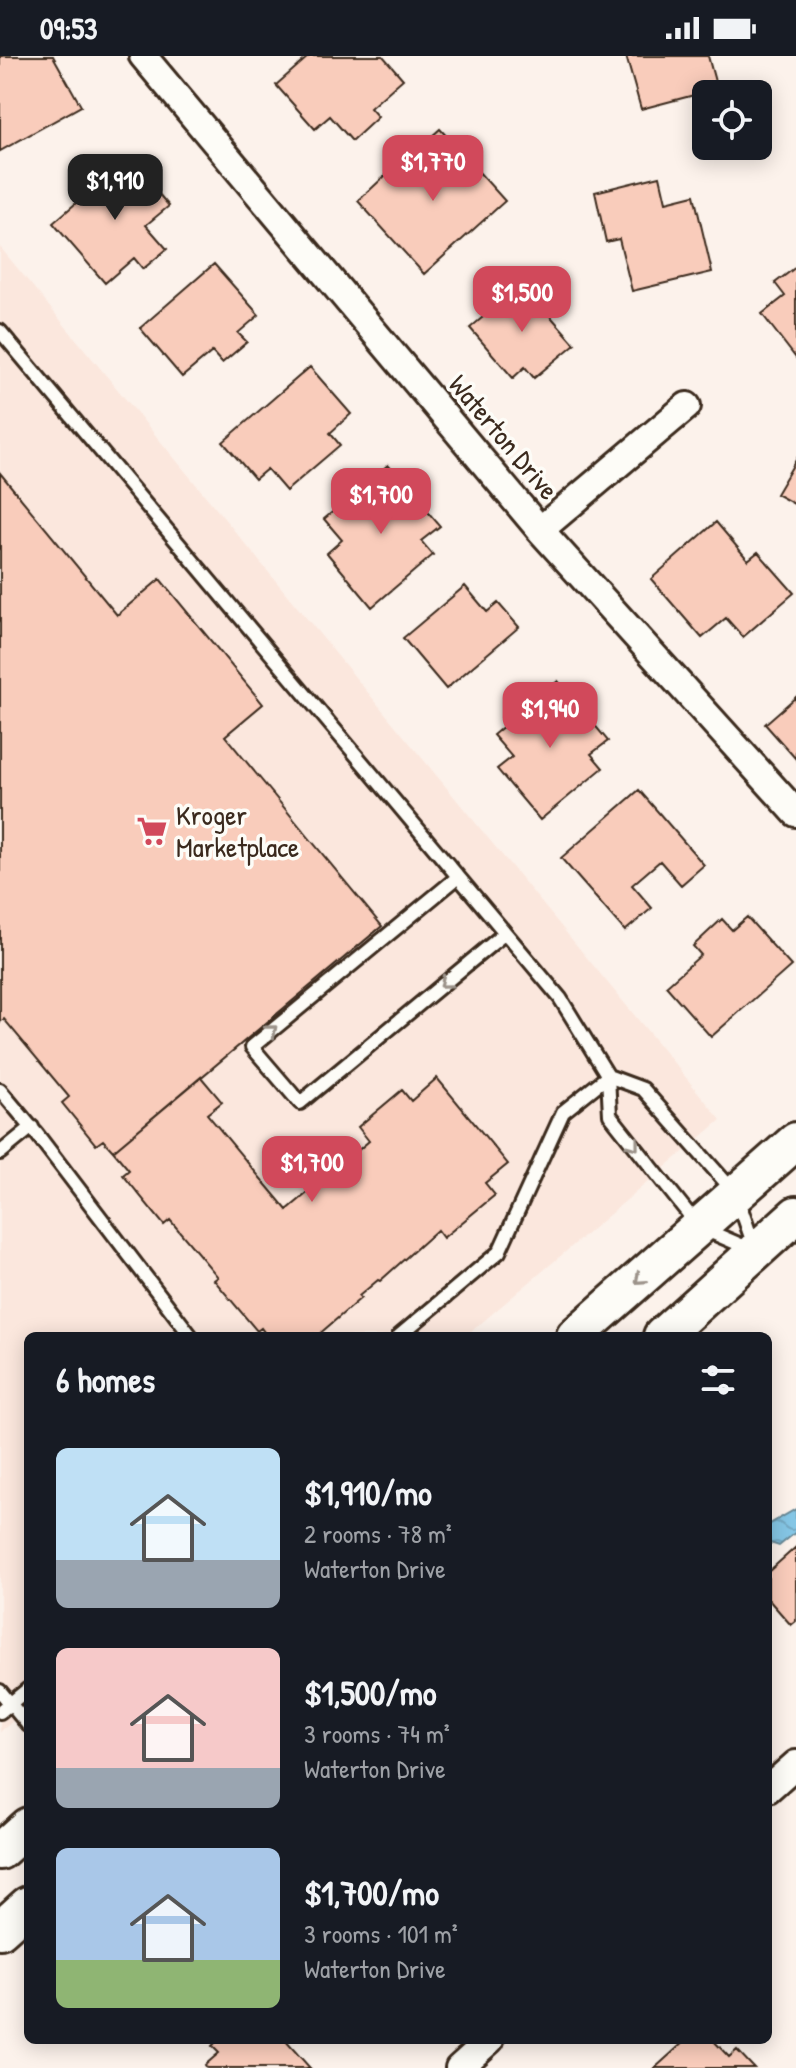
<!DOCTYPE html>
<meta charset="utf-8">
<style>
:root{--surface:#171b24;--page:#242831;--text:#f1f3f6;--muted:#9ea1a6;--accent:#d1495b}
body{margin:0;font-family:"Patrick Hand",sans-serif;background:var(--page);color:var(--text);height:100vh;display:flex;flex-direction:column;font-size:30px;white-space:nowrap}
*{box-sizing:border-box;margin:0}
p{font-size:26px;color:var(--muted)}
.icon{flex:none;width:44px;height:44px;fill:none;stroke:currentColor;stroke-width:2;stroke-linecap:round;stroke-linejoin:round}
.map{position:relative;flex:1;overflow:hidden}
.side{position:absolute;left:24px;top:1276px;width:748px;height:712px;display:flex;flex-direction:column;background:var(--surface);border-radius:12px;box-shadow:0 4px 20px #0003}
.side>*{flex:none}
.controls{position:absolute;left:692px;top:24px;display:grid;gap:16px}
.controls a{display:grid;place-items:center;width:80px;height:80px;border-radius:12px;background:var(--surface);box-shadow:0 4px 20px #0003;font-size:40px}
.price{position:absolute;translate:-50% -68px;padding:0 18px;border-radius:16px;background:var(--accent);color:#fff;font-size:26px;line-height:52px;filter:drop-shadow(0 2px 4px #0008)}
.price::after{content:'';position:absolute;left:50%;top:48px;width:24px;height:18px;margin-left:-12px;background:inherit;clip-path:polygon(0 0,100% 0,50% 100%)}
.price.current{background:#222;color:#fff}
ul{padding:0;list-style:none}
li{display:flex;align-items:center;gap:24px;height:200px;padding:0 32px}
li span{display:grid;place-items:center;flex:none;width:224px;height:160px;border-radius:12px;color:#555}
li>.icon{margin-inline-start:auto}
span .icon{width:96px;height:96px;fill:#fffc;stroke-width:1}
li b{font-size:34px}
h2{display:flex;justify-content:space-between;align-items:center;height:96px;padding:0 32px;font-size:34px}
.status{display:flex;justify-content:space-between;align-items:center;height:56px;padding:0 40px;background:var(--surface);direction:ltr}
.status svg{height:22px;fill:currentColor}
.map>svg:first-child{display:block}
.built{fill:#fbe7dd}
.water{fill:url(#water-waves);stroke:#678895;stroke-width:2}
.building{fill:#f9ccbb;stroke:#3b2a1e;stroke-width:2}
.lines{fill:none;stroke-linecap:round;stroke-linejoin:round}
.lane-casing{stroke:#3b2a1e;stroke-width:18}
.street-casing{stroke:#3b2a1e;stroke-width:32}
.secondary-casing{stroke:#3b2a1e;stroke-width:42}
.lane{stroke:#fdfcf7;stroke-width:12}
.street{stroke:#fdfcf7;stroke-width:26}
.secondary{stroke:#fdfcf7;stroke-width:36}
.oneway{stroke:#9c938a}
.labels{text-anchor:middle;stroke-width:7;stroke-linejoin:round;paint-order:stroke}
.street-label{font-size:28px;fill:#3b2a1e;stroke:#fdfcf7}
.poi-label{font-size:28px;fill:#3b2a1e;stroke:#fdfcf7;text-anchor:start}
</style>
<div class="status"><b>09:53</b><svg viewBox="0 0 49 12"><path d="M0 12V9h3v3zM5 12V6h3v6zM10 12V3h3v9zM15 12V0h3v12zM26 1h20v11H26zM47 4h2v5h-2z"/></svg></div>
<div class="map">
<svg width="796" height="2012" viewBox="0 0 796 2012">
<defs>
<pattern id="water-waves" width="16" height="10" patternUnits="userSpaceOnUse" patternTransform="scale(2)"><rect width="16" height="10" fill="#85c6e5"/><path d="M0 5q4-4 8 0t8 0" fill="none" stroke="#74aac4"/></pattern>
</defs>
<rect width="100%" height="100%" fill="#fcf2eb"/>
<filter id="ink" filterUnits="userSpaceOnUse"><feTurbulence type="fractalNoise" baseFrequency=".0125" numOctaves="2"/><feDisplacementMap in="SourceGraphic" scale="16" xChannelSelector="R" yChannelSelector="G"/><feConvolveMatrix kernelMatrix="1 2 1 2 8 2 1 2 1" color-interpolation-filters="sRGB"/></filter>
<g filter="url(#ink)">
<path class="built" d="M0 191 721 1064 466 1280H28V1652L0 1676Z"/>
<path class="water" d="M796 1453V1476L779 1490 770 1487 768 1469Z"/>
<path class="building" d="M0 0H53L81 50 0 95Z
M309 0H383L403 23 370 52 378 61 352 85 330 60 315 73 276 29Z
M626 0H708L717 33 641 53Z
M440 73 505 145 424 218 358 145 387 118 396 129 420 107 412 98Z
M128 102 169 150 146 169 167 193 143 213 134 202 105 227 53 167Z
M660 120 666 146 694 139 712 216 632 235 619 183 606 186 595 136Z
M214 208 259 259 238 277 247 286 222 307 212 296 182 321 140 272Z
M796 211V302L762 258 785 240 775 227Z
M522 228 575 288 534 322 525 311 513 322 470 272Z
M310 311 351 358 330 377 340 389 286 435 267 413 255 423 223 386Z
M796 404V449L776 438Z
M388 409 440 470 421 485 433 499 372 551 327 497 342 484 324 463Z
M0 417 117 559 160 523 263 648 225 680 382 870 113 1095 103 1084 96 1089 62 1047 69 1041 4 963 0 966Z
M716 466 748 504 758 496 794 537 743 581 726 562 702 582 651 523Z
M465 530 487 556 498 547 519 571 446 633 403 582Z
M558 625 608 685 591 698 603 712 540 764 497 713 512 701 493 679Z
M796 641V703L765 668Z
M639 734 704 809 681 829 660 805 632 829 652 852 625 875 561 802Z
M747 861 791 910 711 981 666 930 701 899 693 890 722 863 732 874Z
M201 1021 222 1046 207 1058 287 1154 369 1085 358 1071 402 1034 411 1045 437 1022 508 1108 485 1127 495 1139 443 1182 437 1174 380 1225 378 1224 359 1240 361 1242 317 1280 314 1278 311 1280H267L261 1272 257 1275 214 1224 218 1221 170 1164 164 1169 123 1119 129 1114 113 1095Z
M796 1491V1565L791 1569 768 1543V1516Z
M218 1984H285L310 2012H207L205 2009 219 1997 212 1990Z
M686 1984H713L729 2001 737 1994 754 2012H655Z"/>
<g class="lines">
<g class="lane-casing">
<path id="lane" d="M0 275 560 942 608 1020 610 1059 699 1171 750 1193
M458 821 252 991 300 1047 505 877
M608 1020 643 1033 736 1138 754 1190
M0 1034 36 1077 191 1280
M0 1097 32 1071
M399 1280 499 1196 563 1056 608 1020
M0 1635 28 1669
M0 1656 28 1633"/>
</g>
<g class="street-casing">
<path id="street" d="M143 0 540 474 796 757
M540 474 687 350
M768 1733 796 1708
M459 2012 490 1984"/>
</g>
<g class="secondary-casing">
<path id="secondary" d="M575 1280 796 1085
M662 1280 796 1159
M0 1795 28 1770
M0 1874 28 1849"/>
</g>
<use href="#lane" class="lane"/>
<use href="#street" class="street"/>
<use href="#secondary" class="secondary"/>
</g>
<defs><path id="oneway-chevron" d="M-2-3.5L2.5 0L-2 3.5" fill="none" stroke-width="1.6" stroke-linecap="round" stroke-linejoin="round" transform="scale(2)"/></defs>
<g class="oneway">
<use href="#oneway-chevron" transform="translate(445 927) rotate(140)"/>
<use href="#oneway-chevron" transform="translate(272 974) rotate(-40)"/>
<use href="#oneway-chevron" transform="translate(634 1089) rotate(52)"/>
<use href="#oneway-chevron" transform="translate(640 1223) rotate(139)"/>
</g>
</g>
<defs>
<g id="supermarket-bare" transform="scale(2.4)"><path d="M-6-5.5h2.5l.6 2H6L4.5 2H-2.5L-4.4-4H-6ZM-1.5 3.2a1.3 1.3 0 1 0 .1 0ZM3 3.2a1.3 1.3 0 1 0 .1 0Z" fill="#d1495b" stroke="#fdfcf7" stroke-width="2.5" paint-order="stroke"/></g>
</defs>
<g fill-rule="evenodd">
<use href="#supermarket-bare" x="152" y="775"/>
</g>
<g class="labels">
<g class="street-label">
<text transform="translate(504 381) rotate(50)" y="10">Waterton Drive</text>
</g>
<g class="poi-label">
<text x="176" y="769">Kroger<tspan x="176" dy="32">Marketplace</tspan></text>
</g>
</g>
</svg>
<div class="controls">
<a><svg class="icon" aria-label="locate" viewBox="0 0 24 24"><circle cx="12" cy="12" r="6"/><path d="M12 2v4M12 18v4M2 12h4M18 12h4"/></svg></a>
</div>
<b class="price" style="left:433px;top:147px">$1,770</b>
<b class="price current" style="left:115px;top:166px">$1,910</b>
<b class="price" style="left:522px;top:278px">$1,500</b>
<b class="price" style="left:381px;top:480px">$1,700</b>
<b class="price" style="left:550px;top:694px">$1,940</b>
<b class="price" style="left:312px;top:1148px">$1,700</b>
<section class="side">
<h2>6 homes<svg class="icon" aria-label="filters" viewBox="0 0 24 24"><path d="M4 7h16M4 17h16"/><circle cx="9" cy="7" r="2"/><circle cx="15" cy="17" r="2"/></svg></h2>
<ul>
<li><span style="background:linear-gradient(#bfe0f5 70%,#9aa5b1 0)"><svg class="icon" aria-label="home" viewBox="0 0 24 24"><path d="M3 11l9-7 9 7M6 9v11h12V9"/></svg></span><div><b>$1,910/mo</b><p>2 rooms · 78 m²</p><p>Waterton Drive</p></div></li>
<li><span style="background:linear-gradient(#f6c9c9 75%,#9aa5b1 0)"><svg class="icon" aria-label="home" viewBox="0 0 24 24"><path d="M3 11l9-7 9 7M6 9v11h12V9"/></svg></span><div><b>$1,500/mo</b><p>3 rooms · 74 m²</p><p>Waterton Drive</p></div></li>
<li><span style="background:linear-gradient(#a9c7e8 70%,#8fb573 0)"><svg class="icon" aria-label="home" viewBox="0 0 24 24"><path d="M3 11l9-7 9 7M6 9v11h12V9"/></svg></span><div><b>$1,700/mo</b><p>3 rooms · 101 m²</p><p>Waterton Drive</p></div></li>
</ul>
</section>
</div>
